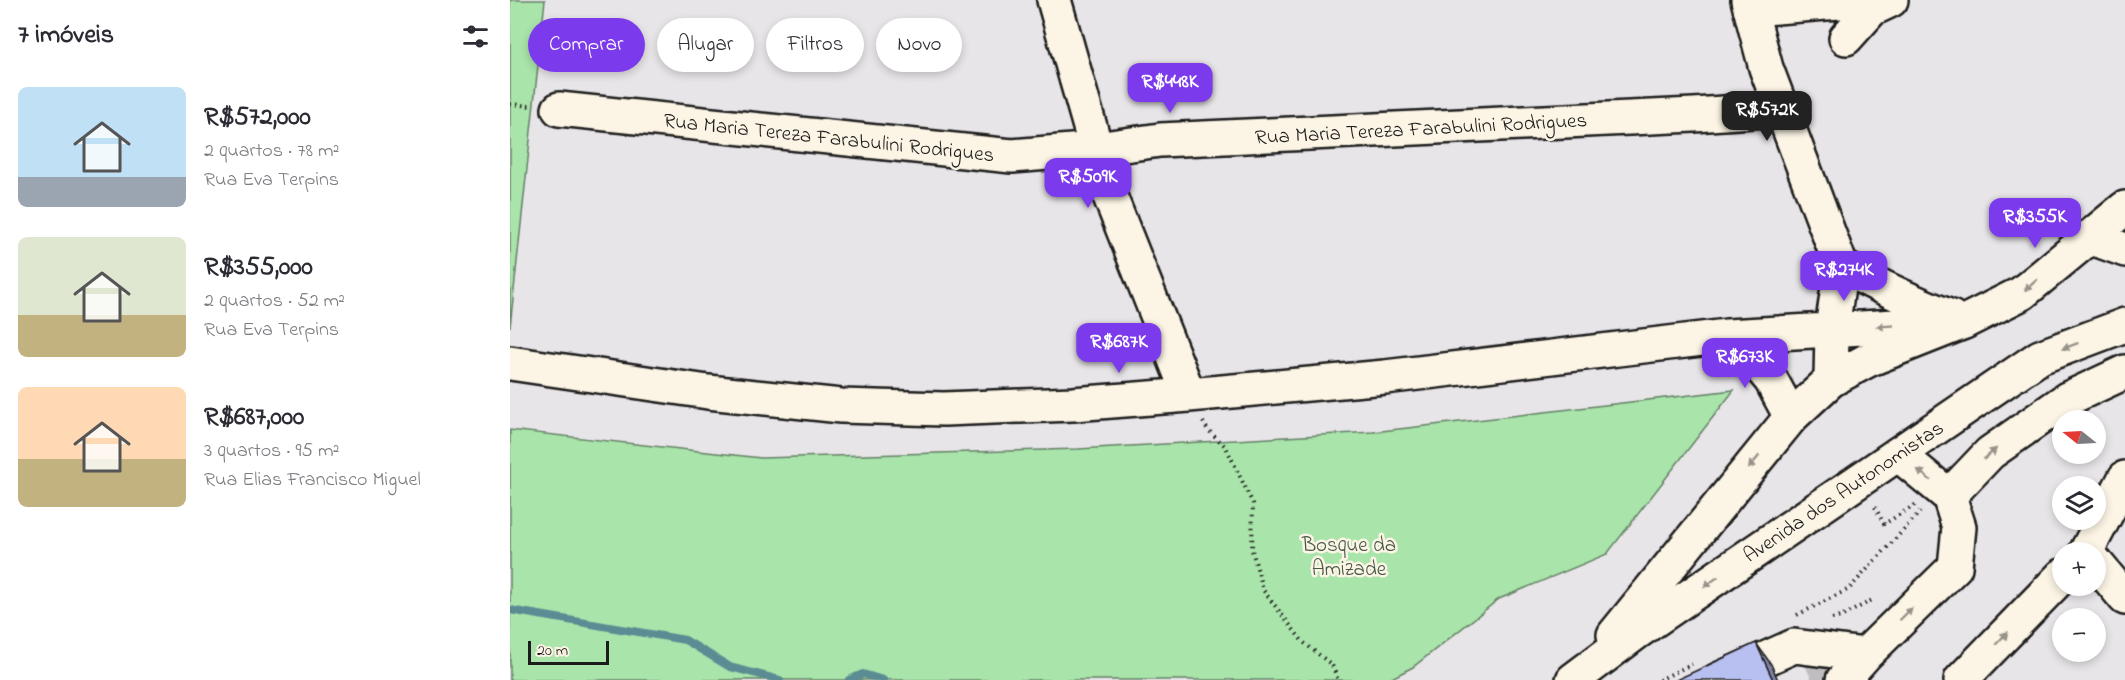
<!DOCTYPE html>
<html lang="pt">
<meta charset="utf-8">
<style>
:root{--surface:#fff;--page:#f7f7f7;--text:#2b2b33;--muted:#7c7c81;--accent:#7c3aed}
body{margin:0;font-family:"Indie Flower",sans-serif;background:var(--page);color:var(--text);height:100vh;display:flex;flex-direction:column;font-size:22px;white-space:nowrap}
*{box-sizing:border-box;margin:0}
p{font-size:20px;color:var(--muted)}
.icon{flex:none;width:33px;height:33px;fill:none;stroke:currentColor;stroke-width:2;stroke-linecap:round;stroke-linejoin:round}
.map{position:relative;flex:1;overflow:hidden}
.drawer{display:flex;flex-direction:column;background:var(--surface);width:510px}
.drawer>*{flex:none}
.guide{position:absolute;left:18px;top:18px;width:570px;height:54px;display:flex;gap:12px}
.needle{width:39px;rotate:288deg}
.fabs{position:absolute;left:1542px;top:410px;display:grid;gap:12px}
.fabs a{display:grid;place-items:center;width:54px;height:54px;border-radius:50%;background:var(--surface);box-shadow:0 3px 9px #0003;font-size:30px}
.scale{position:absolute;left:18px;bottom:15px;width:81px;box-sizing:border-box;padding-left:6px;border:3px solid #1c1c1c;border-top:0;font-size:16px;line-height:21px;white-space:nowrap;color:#1c1c1c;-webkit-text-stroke:4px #fcf5e5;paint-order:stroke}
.price{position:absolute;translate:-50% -51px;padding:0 14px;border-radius:12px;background:var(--accent);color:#fff;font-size:20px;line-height:39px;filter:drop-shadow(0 2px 3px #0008)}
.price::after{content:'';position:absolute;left:50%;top:36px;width:18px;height:14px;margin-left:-9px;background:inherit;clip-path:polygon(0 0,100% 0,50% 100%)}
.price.selected{background:#222;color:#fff}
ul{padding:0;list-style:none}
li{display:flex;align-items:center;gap:18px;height:150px;padding:0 18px}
li span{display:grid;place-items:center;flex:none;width:168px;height:120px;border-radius:9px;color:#555}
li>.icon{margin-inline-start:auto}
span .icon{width:72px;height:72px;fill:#fffc;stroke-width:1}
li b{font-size:26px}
h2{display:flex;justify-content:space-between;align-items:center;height:72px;padding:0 18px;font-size:26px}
.chip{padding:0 21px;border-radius:27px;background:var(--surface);box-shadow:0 3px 9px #0003;font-size:21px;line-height:54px}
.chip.selected{background:var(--accent);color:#fff}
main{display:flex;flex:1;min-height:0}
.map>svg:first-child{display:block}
.green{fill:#a9e4aa;stroke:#628063;stroke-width:1.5}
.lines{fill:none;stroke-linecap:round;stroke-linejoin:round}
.stream{stroke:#5c8c93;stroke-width:8}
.minor-tunnel{stroke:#bfbdc0;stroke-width:33;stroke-dasharray:33 16;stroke-linecap:butt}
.minor-casing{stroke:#1c1c1c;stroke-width:38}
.major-casing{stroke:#1c1c1c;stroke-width:38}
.path{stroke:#1c1c1c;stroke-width:4;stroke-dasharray:1.5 4.5;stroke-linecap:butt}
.minor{stroke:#fcf5e5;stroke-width:33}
.major{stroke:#fcf5e5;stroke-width:33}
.shaded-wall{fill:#8186a9;stroke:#1c1c1c;stroke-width:1.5}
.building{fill:#b8bff1;stroke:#1c1c1c;stroke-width:1.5}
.oneway{fill:#97938b}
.labels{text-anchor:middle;stroke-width:5;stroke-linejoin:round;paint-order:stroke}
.street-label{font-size:21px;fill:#1c1c1c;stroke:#fcf5e5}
.park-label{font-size:21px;fill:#465847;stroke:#fcf5e5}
</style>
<main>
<section class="drawer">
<h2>7 imóveis<svg class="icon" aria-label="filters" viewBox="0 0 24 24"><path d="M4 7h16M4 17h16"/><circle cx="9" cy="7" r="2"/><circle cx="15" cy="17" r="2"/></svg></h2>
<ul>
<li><span style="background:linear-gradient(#bfe0f5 75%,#9aa5b1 0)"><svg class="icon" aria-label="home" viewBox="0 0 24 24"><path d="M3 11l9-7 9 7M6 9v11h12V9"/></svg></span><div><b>R$572,000</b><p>2 quartos · 78 m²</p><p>Rua Eva Terpins</p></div></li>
<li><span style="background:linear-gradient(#dfe7d0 65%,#c2b280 0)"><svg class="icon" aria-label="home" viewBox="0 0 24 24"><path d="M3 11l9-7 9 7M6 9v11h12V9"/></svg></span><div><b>R$355,000</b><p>2 quartos · 52 m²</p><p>Rua Eva Terpins</p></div></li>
<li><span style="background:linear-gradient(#ffd9b3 60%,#c2b280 0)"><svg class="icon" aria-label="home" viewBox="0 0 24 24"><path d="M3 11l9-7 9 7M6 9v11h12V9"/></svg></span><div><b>R$687,000</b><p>3 quartos · 95 m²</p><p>Rua Elias Francisco Miguel</p></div></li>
</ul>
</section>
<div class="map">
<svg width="1615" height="680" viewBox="0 0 1615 680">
<rect width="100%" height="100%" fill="#e8e5e9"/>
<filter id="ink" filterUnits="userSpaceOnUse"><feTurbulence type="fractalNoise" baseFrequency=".0167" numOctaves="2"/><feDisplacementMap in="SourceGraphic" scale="12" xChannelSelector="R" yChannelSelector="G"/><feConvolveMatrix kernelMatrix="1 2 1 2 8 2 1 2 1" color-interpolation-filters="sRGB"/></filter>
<g filter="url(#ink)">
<path class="green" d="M0 0H35L0 327Z
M1224 390 1097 554 989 599 903 667 878 680H0V430L251 458 568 449 863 432Z"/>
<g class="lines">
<path class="stream" d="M0 610 175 640 220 667 270 680
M339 680 353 674 373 680"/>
<path class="minor-tunnel" d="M1302 680 1355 655"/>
<g class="minor-casing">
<path id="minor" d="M544 0 599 194 679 395
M1238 0 1256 68 1331 266 1322 329 1321 380
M1241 9 1354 0
M1336 38 1362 9 1381 0
M49 109 502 156 586 149 650 140 1184 115 1272 109
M1331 266C1367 285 1402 302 1441 317
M1217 336 1241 356 1261 380 1281 417
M0 363 198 392 331 406 434 409 563 404 679 395 875 377 1217 336 1454 322 1512 293 1615 208
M1439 496 1480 453 1557 399 1615 372
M1586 563 1615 598
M1208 680 1284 646 1355 655
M1333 680 1355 655 1445 567 1449 527 1439 496 1388 454"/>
</g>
<g class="major-casing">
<path id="major" d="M1579 237 1615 250
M1576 552 1615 478
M1104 635 1281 417 1321 380 1358 360 1454 322
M1063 680 1127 632 1530 357 1615 325
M1451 680 1552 576"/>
</g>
<path class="path" d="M0 104 21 106
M693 422 698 430 716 447 743 504 742 550 753 590 793 642 822 665 828 680
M1365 507 1374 524 1405 505
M1287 615 1339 589 1410 512
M1322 619 1331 617 1364 599
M1149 680 1182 664"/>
<use href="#minor" class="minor"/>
<use href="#major" class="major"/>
</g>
<path class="shaded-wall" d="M1246 643 1261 664 1268 680H1263Z"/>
<path class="building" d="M1246 643 1263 680H1166Z"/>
<defs><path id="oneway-solid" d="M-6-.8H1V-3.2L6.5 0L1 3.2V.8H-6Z" transform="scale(1.5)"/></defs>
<g class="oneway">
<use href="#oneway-solid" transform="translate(1521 285) rotate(139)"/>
<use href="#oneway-solid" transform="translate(1375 326) rotate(177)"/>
<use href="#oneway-solid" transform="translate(1560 346) rotate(159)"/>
<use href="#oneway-solid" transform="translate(1480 454) rotate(-41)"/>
<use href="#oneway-solid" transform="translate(1244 462) rotate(129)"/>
<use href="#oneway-solid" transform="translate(1414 475) rotate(-141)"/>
<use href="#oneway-solid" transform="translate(1201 582) rotate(145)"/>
<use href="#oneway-solid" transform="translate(1396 614) rotate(-44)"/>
<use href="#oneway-solid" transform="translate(1492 638) rotate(-46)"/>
</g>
</g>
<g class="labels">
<g class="street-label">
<text transform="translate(911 128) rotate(-3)" y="7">Rua Maria Tereza Farabulini Rodrigues</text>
<text transform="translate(319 137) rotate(6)" y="7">Rua Maria Tereza Farabulini Rodrigues</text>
<text transform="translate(1333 491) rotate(-34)" y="7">Avenida dos Autonomistas</text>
</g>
<g class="park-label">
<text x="839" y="551">Bosque da<tspan x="839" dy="24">Amizade</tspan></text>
</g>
</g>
</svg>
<div class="fabs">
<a><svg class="needle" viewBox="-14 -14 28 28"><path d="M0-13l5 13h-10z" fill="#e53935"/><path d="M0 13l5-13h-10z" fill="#7c7c81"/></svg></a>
<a><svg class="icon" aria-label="layers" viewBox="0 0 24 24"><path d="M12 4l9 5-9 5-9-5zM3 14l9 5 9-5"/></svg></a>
<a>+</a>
<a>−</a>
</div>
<div class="scale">20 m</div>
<b class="price" style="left:660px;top:114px">R$448K</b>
<b class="price selected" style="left:1257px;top:142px">R$572K</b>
<b class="price" style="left:578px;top:209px">R$509K</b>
<b class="price" style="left:1525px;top:249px">R$355K</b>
<b class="price" style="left:1334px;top:302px">R$274K</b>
<b class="price" style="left:609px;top:374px">R$687K</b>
<b class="price" style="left:1235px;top:389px">R$673K</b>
<div class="guide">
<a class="chip selected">Comprar</a>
<a class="chip">Alugar</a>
<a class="chip">Filtros</a>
<a class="chip">Novo</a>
</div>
</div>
</main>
